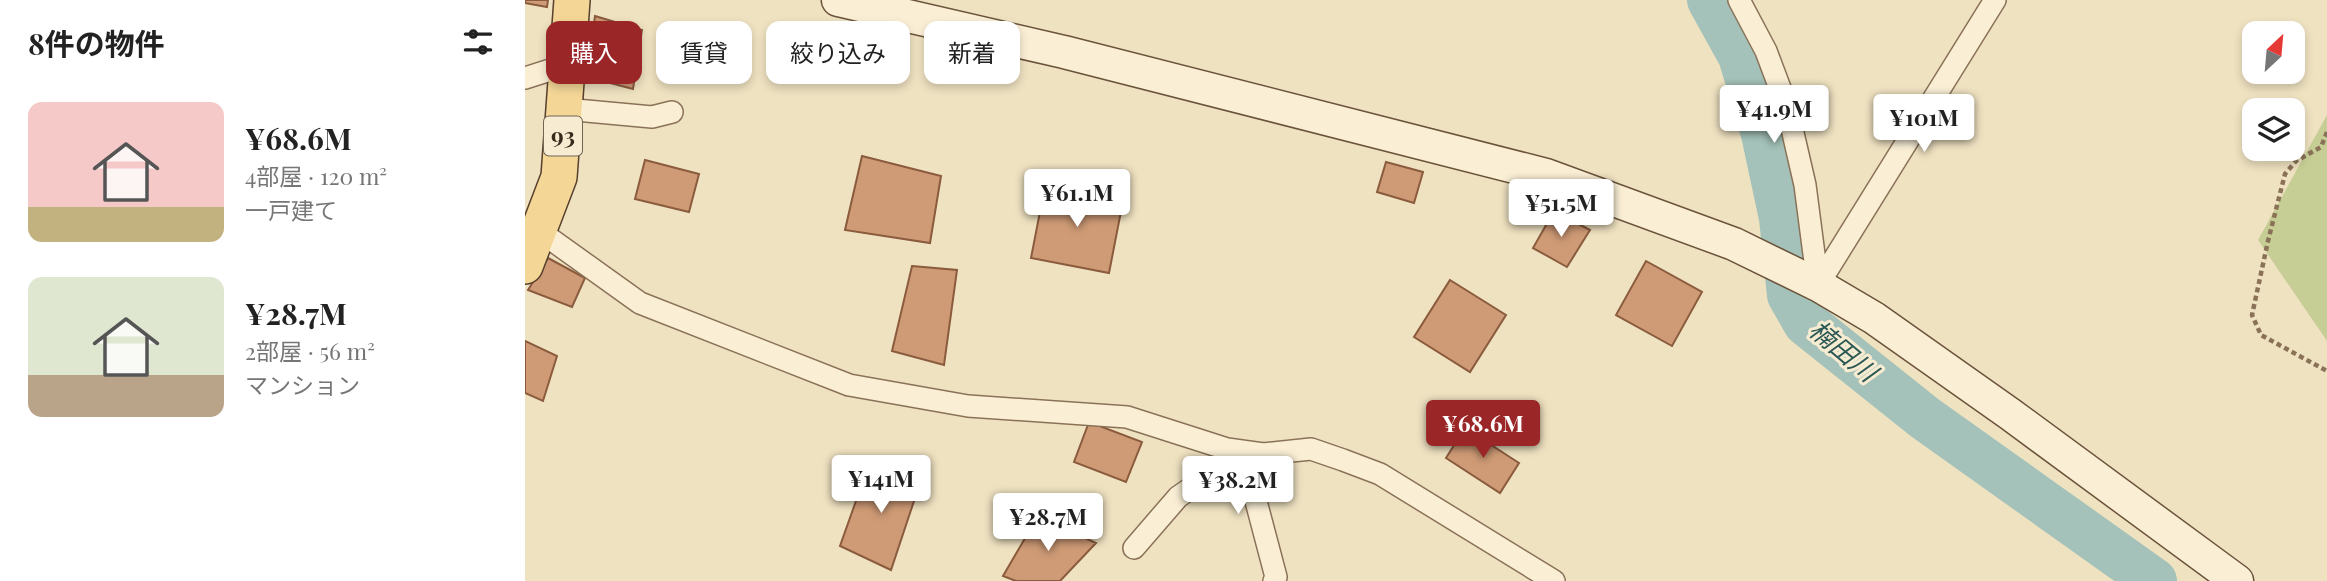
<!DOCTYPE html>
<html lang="ja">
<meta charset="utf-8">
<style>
:root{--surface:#fff;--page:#f6f6f6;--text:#222;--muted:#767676;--accent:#9b2627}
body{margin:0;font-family:"Playfair Display","Noto Sans JP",serif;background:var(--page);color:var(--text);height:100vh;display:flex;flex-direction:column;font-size:26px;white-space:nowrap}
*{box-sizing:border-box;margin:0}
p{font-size:23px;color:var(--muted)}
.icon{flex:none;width:38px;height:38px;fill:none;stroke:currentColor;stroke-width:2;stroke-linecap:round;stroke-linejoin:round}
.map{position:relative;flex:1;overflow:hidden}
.drawer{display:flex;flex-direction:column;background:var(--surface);width:525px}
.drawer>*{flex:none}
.banner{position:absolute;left:21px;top:21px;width:665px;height:63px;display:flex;gap:14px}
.needle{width:46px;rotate:26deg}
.fabs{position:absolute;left:1717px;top:21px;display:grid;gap:14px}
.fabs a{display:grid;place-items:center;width:63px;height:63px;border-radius:14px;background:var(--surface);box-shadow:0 4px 10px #0003;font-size:35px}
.price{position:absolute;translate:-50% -60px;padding:0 16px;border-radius:7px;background:#fff;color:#222;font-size:23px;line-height:46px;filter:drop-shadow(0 2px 4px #0008)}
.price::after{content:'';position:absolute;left:50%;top:42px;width:21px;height:16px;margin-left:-10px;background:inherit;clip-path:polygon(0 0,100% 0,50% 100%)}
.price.on{background:var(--accent);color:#fff}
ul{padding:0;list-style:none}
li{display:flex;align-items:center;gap:21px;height:175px;padding:0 28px}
li span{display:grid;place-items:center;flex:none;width:196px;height:140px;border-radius:14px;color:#555}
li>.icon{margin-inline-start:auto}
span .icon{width:84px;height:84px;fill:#fffc;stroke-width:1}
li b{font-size:30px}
h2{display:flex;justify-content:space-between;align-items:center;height:84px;padding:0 28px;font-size:30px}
.chip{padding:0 24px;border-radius:14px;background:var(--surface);box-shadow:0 4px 10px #0003;font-size:24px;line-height:63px}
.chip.on{background:var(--accent);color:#fff}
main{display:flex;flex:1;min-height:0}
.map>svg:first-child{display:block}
.green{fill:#c7ce95}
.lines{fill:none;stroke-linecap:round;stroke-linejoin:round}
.river{stroke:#a4c2b9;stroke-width:46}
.building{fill:#cf9b76;stroke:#8a5b3d;stroke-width:2}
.street-casing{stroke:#8a7258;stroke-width:24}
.secondary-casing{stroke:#6b533b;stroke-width:35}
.primary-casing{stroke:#57402d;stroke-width:38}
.path{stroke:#8a7258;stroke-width:4.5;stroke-dasharray:5 3.5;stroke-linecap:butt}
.street{stroke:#faefd5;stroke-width:21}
.secondary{stroke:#faefd5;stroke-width:32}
.primary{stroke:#f4d797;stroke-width:35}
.labels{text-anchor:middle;stroke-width:6;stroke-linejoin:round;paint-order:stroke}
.shield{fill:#f7ecd1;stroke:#726453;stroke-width:2}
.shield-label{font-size:23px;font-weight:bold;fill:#392a1d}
.water-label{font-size:26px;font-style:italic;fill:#2c5956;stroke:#f7ecd1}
</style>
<main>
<section class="drawer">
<h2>8件の物件<svg class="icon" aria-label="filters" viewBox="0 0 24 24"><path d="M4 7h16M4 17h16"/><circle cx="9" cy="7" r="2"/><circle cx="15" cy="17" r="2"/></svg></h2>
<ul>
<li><span style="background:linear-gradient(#f6c9c9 75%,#c2b280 0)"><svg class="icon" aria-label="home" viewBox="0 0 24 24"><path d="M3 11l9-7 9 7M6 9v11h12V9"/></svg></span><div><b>¥68.6M</b><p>4部屋 · 120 m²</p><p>一戸建て</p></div></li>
<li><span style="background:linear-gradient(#dfe7d0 70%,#b9a48a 0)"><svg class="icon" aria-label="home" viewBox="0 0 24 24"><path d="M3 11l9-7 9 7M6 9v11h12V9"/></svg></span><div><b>¥28.7M</b><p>2部屋 · 56 m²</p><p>マンション</p></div></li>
</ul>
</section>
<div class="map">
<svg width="1802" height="581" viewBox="0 0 1802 581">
<rect width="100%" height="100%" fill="#efe2c1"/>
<path class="green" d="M1802 115V341L1733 240Z"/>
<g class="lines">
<path class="river" d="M1185 0 1216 56 1239 134 1257 218 1265 295 1281 323 1400 418 1629 581"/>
</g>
<path class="building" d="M0 0H23L22 7 0 3Z
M70 16 117 30 108 89 62 77Z
M337 156 416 176 405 243 320 230Z
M120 160 174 174 164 212 110 199Z
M861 162 898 172 889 203 852 192Z
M520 186 598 201 584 273 506 258Z
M1029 211 1065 230 1042 267 1008 248Z
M23 258 60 278 47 307 3 290Z
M1121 261 1177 292 1147 346 1091 315Z
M387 266 432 270 419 365 367 351Z
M925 280 981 315 945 372 889 337Z
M0 341 32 356 18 401 0 393Z
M564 422 617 442 601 482 549 462Z
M940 428 994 463 975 493 921 458Z
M343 467 398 474 366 570 315 546Z
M513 516 571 543 535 581H491L478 576Z"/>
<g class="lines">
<g class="street-casing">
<path id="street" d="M1214 0 1241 51 1262 107 1280 185 1293 285
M0 78 44 64
M40 109 127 117 147 112
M13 230 115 303 324 385 443 406 602 417 702 449 738 454 786 449 818 460 855 474 1029 581
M1293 285 1470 0
M609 548 653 497 718 452 751 577 749 581"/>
</g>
<g class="secondary-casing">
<path id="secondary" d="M313 0 539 52 1021 175 1209 244 1293 285 1349 318 1485 414 1712 581"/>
</g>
<g class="primary-casing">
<path id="primary" d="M0 266 34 177 47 0"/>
</g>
<path class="path" d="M1802 132 1796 147 1771 161 1760 174 1743 241 1727 315 1736 335 1802 371"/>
<use href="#street" class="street"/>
<use href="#secondary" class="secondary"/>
<use href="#primary" class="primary"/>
</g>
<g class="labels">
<rect class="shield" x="19" y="116.5" width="38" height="39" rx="5"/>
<g class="shield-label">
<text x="38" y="144">93</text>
</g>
<g class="water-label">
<text transform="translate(1318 351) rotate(40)" y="9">楠田川</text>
</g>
</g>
</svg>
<div class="fabs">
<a><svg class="needle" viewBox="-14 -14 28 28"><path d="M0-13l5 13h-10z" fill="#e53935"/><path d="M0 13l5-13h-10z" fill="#767676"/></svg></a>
<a><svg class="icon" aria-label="layers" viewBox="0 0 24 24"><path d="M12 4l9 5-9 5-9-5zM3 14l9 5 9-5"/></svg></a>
</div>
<b class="price" style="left:1249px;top:145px">¥41.9M</b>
<b class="price" style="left:1399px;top:154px">¥101M</b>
<b class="price" style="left:552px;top:229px">¥61.1M</b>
<b class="price" style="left:1036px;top:239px">¥51.5M</b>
<b class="price on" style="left:958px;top:460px">¥68.6M</b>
<b class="price" style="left:356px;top:515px">¥141M</b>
<b class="price" style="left:713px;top:516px">¥38.2M</b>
<b class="price" style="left:523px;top:553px">¥28.7M</b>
<div class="banner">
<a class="chip on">購入</a>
<a class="chip">賃貸</a>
<a class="chip">絞り込み</a>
<a class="chip">新着</a>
</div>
</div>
</main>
